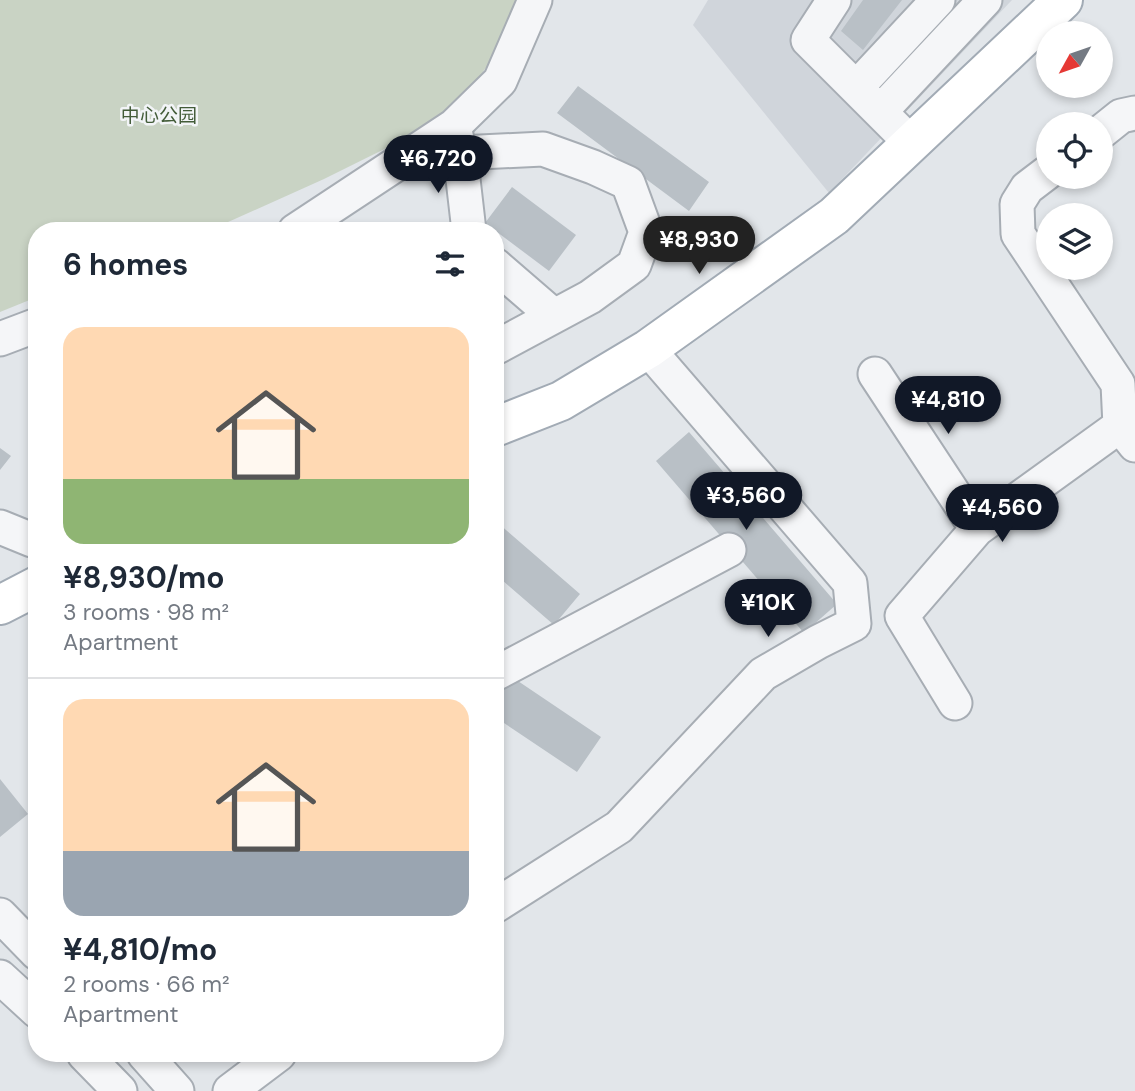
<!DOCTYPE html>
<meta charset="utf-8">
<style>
:root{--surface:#fff;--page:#f2f2f3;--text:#1f2937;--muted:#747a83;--line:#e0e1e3;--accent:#111827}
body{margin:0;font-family:"DM Sans","Noto Sans SC",sans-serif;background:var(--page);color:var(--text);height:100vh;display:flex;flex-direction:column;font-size:26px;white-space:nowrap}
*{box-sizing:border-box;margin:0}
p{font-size:23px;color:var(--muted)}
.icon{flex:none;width:38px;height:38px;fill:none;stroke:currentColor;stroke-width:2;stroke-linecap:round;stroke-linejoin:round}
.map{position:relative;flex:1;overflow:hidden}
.details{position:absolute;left:28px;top:222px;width:476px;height:840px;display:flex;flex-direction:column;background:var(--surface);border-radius:28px;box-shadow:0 4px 10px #0003}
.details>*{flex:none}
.needle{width:46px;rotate:230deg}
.buttons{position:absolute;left:1036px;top:21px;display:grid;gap:14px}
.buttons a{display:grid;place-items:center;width:77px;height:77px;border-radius:50%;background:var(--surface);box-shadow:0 4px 10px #0003;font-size:35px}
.price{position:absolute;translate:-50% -60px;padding:0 16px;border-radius:24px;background:var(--accent);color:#fff;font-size:23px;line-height:46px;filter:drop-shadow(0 2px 4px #0008)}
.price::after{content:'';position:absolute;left:50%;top:42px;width:21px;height:16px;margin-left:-10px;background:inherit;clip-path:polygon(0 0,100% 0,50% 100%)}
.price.selected{background:#222;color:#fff}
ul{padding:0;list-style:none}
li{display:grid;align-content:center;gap:14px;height:371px;padding:0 35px}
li+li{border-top:2px solid var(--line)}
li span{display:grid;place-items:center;height:217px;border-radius:21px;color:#555}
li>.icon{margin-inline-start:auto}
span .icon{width:126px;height:126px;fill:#fffc;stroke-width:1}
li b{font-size:30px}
h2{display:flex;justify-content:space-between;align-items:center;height:84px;padding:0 35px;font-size:30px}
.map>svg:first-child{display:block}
.built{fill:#d0d5db}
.green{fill:#c9d3c4}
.building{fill:#b9c0c6}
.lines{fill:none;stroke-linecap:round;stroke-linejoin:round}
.minor-casing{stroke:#a7adb4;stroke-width:37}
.major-casing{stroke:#a2abb5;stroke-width:42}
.minor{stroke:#f5f6f8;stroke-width:33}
.major{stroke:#fff;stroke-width:38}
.labels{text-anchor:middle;stroke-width:5;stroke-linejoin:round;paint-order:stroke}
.park-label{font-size:19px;fill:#435c39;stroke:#f2f4f7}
</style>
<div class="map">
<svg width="1135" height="1091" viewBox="0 0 1135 1091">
<rect width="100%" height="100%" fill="#e2e6ea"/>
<path class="built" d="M708 0H1012L829 193 693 25Z"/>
<path class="green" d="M0 0H533L453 115 324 179 208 231H37V297L0 312Z"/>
<path class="building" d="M863 0H902L863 50 841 31Z
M578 86 709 182 689 211 557 113Z
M512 187 576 235 549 271 485 223Z
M689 432 837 604 804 633 656 461Z
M0 448 11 456 0 470Z
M498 523 580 594 554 625 495 574V526Z
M512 677 601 737 577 772 495 717V703Z
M0 779 28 814 0 837Z"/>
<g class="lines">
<g class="minor-casing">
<path id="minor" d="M834 0 808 40 880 112
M856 88 938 0
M454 126 460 153 543 149 593 167 628 183 646 232 634 265 590 297 495 348
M1101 132 1121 116 1135 113
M912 144 880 112 985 0
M460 153 469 231
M1048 172 1027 188 1017 204 1018 234 1118 384 1120 426 1135 445
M295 231 454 126 500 81 535 0
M495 265 554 316
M0 339 37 325
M875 374 977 529
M0 527 32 540 37 539
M495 674 729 550
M955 703 902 616 977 529 1135 415
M495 906 619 827 763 674 818 642 854 624 850 583 648 349
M0 915 37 953
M0 977 37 1011
M84 1054 120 1091
M144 1054 177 1091
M230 1091 279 1054"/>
</g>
<g class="major-casing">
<path id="major" d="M495 427 561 401 648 349 834 216 1063 0
M0 605 37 586"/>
</g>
<use href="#minor" class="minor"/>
<use href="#major" class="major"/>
</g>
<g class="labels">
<g class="park-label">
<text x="159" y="122">中心公园</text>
</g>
</g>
</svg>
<div class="buttons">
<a><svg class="needle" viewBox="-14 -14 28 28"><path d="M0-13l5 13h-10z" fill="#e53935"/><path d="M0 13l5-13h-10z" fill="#747a83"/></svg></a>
<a><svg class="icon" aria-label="locate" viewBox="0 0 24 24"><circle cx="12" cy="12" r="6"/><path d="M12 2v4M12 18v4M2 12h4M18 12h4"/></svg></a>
<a><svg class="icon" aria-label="layers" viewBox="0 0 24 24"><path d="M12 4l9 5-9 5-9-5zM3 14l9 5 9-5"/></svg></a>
</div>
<b class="price" style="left:438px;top:195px">¥6,720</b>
<b class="price selected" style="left:699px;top:276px">¥8,930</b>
<b class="price" style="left:948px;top:436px">¥4,810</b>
<b class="price" style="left:746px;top:532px">¥3,560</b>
<b class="price" style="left:1002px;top:544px">¥4,560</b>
<b class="price" style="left:768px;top:639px">¥10K</b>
<section class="details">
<h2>6 homes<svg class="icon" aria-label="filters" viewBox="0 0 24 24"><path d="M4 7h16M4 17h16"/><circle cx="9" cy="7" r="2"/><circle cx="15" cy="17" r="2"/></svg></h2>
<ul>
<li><span style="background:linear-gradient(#ffd9b3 70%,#8fb573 0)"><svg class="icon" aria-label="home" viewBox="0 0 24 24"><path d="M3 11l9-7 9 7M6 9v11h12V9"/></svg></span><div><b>¥8,930/mo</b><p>3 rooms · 98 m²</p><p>Apartment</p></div></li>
<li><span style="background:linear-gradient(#ffd9b3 70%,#9aa5b1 0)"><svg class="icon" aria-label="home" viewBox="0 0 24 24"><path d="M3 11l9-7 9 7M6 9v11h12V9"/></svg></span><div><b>¥4,810/mo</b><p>2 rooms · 66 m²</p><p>Apartment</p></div></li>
</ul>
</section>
</div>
